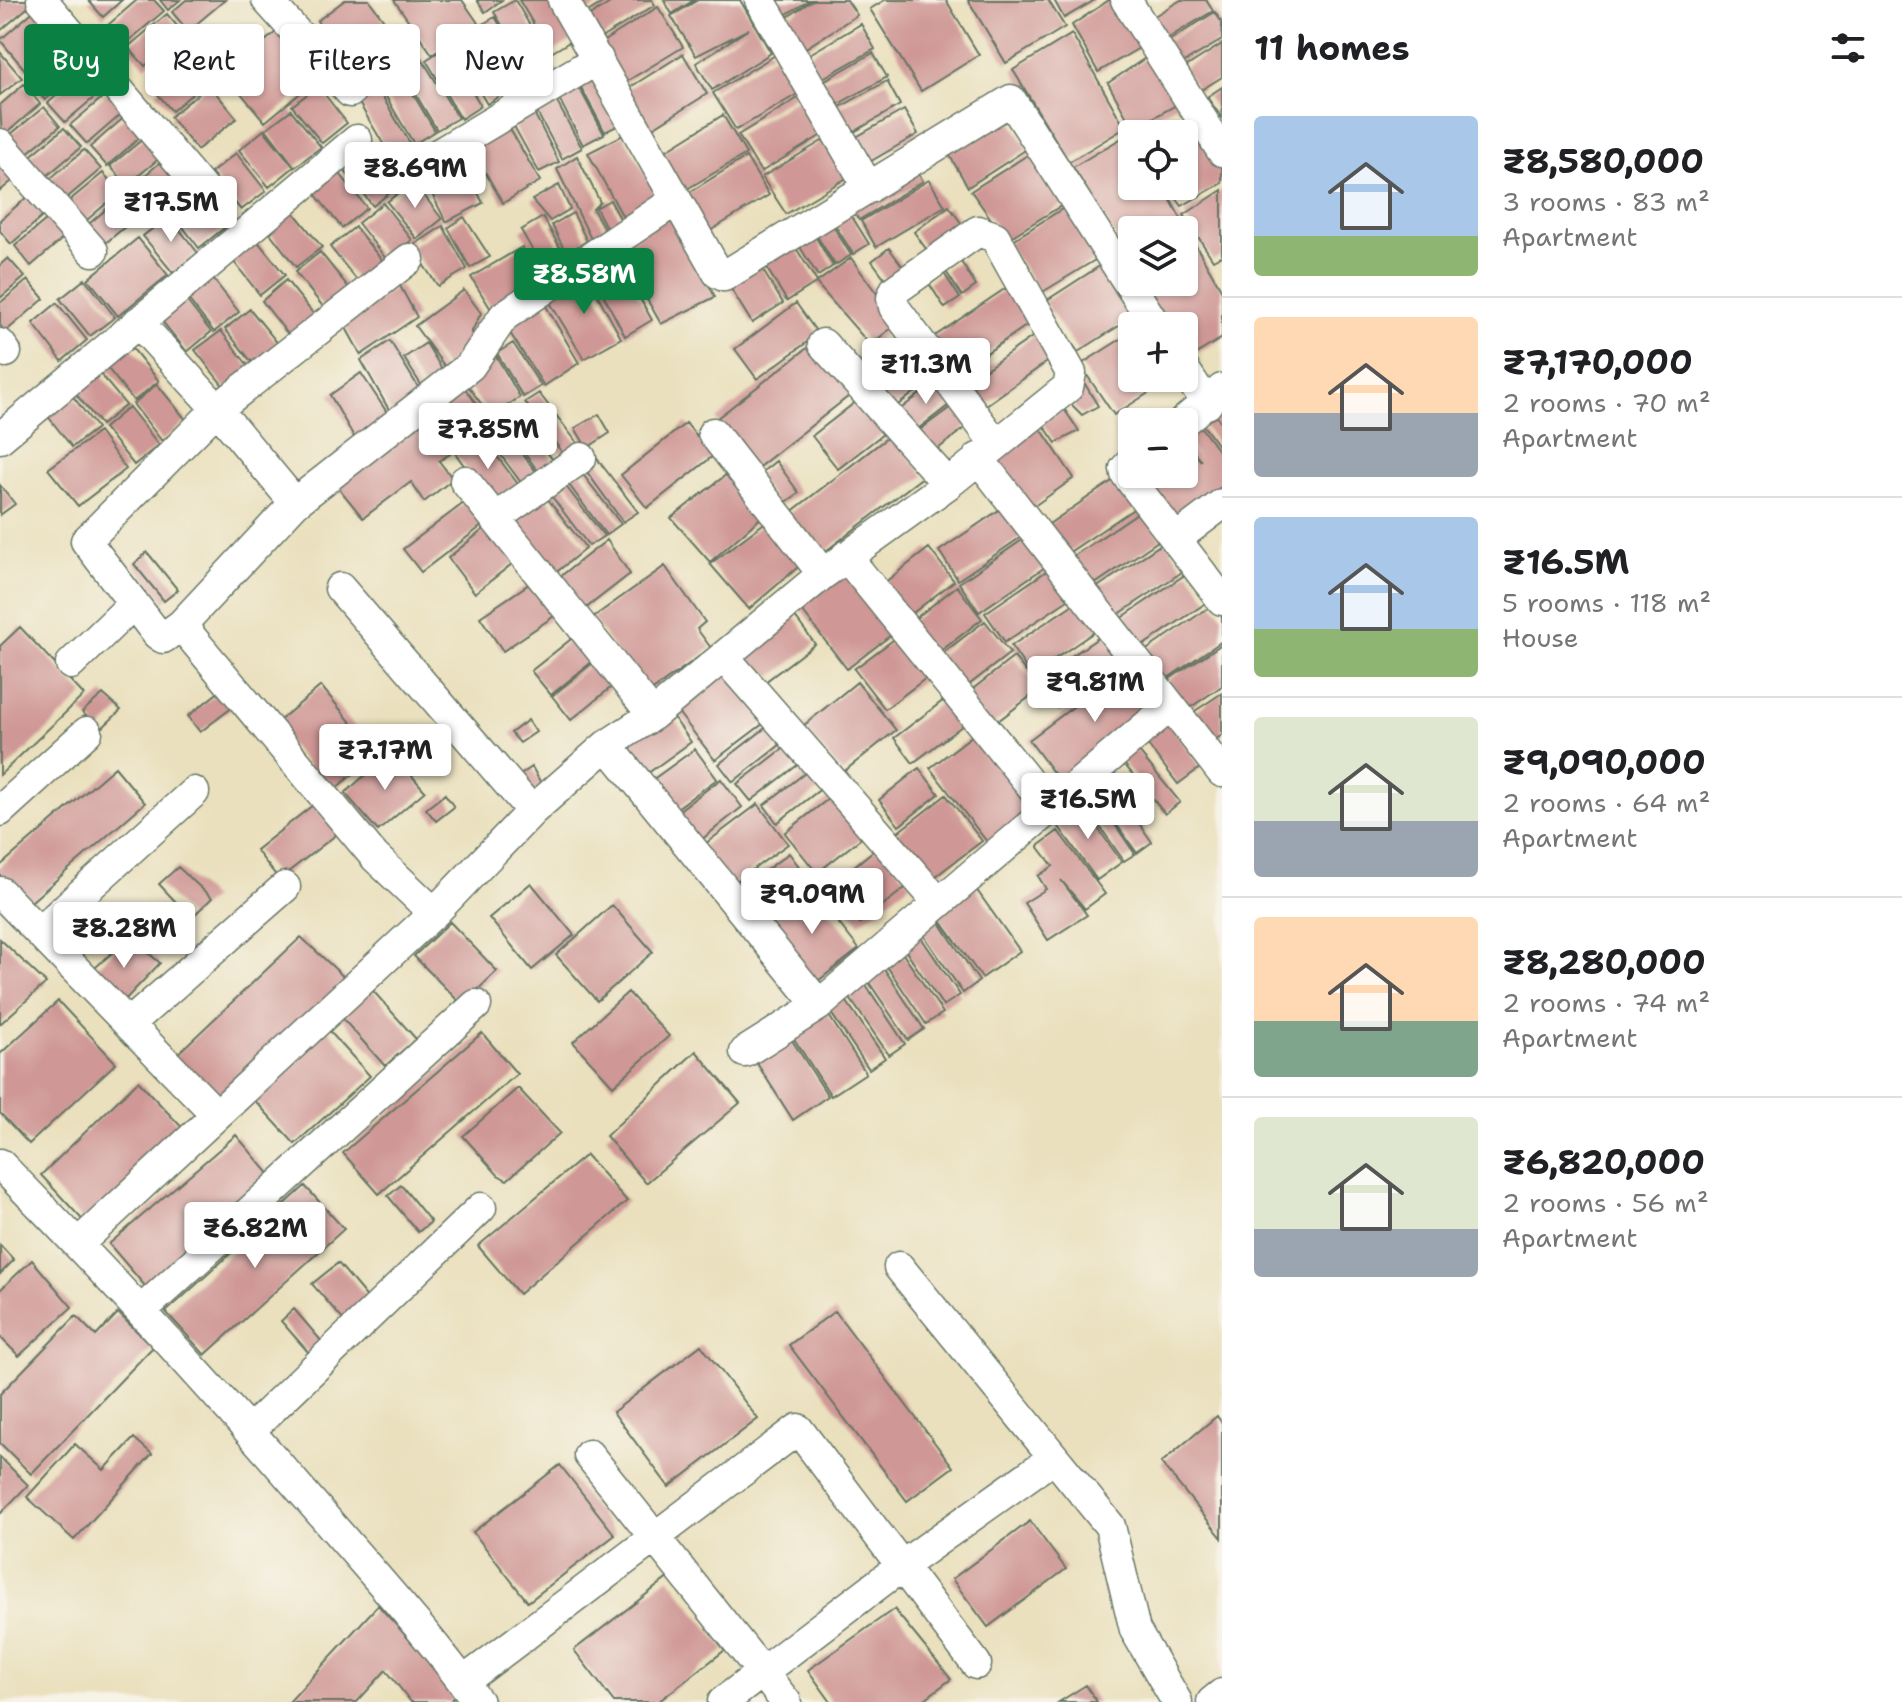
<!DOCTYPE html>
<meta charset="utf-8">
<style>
:root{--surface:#fff;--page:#f2f2f2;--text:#202124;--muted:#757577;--line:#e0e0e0;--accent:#0b8043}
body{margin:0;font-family:"Shantell Sans",sans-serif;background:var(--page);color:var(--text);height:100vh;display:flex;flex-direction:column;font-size:30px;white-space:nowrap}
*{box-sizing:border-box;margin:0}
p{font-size:26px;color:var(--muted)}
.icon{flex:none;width:44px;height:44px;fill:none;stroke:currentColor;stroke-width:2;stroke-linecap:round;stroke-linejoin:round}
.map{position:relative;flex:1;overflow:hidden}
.side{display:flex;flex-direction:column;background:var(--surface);width:680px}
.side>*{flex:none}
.guide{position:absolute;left:24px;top:24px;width:760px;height:72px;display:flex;gap:16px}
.buttons{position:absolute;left:1118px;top:120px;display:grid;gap:16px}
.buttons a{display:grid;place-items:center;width:80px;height:80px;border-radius:8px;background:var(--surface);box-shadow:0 2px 6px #0004;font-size:40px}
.price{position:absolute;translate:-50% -68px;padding:0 18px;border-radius:8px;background:#fff;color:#222;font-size:26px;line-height:52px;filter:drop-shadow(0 2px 4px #0008)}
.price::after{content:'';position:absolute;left:50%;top:48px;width:24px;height:18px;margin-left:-12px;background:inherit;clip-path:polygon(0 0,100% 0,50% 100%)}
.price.current{background:var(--accent);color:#fff}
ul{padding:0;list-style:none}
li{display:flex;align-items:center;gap:24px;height:200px;padding:0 32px}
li+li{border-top:2px solid var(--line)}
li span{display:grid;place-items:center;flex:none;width:224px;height:160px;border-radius:8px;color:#555}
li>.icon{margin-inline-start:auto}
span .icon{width:96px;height:96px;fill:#fffc;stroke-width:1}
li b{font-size:34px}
h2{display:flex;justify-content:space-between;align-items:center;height:96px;padding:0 32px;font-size:34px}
.chip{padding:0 28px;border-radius:8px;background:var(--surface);box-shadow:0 2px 6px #0004;font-size:28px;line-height:72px}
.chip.current{background:var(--accent);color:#fff}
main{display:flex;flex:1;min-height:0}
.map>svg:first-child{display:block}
.building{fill:#cf9795}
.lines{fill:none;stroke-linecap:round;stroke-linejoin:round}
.minor-casing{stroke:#667664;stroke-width:33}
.minor{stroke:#fff;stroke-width:30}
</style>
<main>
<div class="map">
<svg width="1222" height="1702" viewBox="0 0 1222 1702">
<rect width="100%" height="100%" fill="#f7f3e8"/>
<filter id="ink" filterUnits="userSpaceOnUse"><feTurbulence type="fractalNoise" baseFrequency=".0125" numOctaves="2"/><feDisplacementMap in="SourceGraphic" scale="16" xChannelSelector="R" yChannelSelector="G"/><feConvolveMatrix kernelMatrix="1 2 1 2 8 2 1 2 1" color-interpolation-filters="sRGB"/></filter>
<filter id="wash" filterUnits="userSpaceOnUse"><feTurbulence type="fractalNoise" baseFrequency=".006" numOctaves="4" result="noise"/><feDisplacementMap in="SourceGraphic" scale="32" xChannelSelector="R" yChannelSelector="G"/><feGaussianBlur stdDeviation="1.8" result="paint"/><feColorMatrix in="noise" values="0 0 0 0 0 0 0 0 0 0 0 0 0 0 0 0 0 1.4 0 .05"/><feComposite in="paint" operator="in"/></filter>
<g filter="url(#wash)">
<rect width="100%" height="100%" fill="#eae0bd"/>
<g id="blocks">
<path class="building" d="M0 0H31L33 3 0 31Z
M88 0H122L103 17Z
M137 0H154L164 11 125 44 108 25Z
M160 0H180L168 10Z
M186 0H225L188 31 172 12Z
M345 0H369L411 57 368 89 317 21Z
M394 0H462L478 23 432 54Z
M477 0H502L485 12Z
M515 0 552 63 532 74 494 12Z
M519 0H547L571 41 551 53Z
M572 0H607L581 16Z
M615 0H652L655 5 596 41 583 20Z
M664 0H694L672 14Z
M698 0H740L771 53 712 90 696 63 749 29 696 56 671 16Z
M769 0H810L780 18Z
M813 0H847L857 15 801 51 783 20Z
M885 0H946L979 55 921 91 870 9Z
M968 0H1048L1065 27 1006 63Z
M1054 0H1095L1064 18Z
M1109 0H1116L1146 44 1098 72 1072 25Z
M1181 0H1206L1213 11 1160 43 1146 21Z
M658 7 683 47 624 83 599 44Z
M37 8 63 39 26 71 0 40Z
M1215 12 1222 23V40L1176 67 1162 45Z
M167 14 183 33 145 66 128 47Z
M495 17 530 76 510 88 474 29Z
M861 24 875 49 821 79 808 55Z
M282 27 321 76 265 122 225 74Z
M471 32 507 91 487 104 451 44Z
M1072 34 1125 128 1069 162 1013 70Z
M1222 44V77L1198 92 1184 68Z
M446 47 481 106 461 119 426 60Z
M67 48 83 68 45 100 28 81Z
M0 52 22 78 0 95Z
M873 53 887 77 833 107 820 83Z
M683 54 707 94 648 131 624 91Z
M777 54 801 92 736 130 713 93Z
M1150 55 1182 102 1133 129 1108 83Z
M194 58 211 78 172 111 156 92Z
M422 59 458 118 437 130 402 71Z
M597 67 625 122 605 132 576 78Z
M86 70 103 90 65 122 48 103Z
M400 72 435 131 414 144 379 85Z
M575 80 604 134 583 145 555 91Z
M887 81 900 105 847 136 833 111Z
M24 84 40 104 2 137 0 105Z
M209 85 237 118 197 150 170 117Z
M318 86 347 123 322 143 292 106Z
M376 86 411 145 391 157 356 98Z
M1222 87V118L1207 97Z
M109 92 125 111 87 144 70 125Z
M553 95 582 148 562 159 533 105Z
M803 95 825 133 761 172 738 135Z
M44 107 60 126 21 158 5 139Z
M531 107 559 162 539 172 510 119Z
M291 110 321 147 295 167 266 129Z
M904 110 918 134 864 165 851 140Z
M1005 111 1027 149 968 187 947 151Z
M128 114 145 133 107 166 90 147Z
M723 115 746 154 682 192 659 155Z
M506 122 540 181 503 203 469 144Z
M64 128 81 147 42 180 26 160Z
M264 130 294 167 269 187 239 150Z
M1132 132V186H1163L1185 226 1178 230H1132L1130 260 1073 167Z
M1199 132 1222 166V183L1182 206 1167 186H1184V141Z
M149 134 166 153 127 185 110 166Z
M623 135 659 198 623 217 588 153Z
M827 138 850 176 786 214 762 177Z
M368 148 398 186 373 206 343 169Z
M84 150 101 169 62 202 45 183Z
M1034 151 1064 204 1006 240 971 191Z
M236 153 266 191 241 210 211 173Z
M169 155 185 174 147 208 130 188Z
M459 155 483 203 446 222 422 174Z
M0 156 18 176 0 191Z
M577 156 600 202 593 209 606 232 591 239 557 169Z
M746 157 769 195 705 234 682 197Z
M914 166 923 181 859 220 849 205Z
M337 170 367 208 342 228 312 190Z
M103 173 120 192 81 225 64 205Z
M929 180 945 206 876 247 861 221Z
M413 181 442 219 417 239 387 202Z
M559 185 570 209 550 221 532 200Z
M1222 190V255L1213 260 1184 215Z
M195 191 224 228 199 248 170 210Z
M33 192 49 211 11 244 0 231V220Z
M123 195 140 214 101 247 84 228Z
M610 200 622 222 608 231 596 208Z
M383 203 412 240 387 260 358 223Z
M1070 204 1100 257 1041 293 1007 244Z
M949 206 969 234 934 260 914 232Z
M846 207 869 244 853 254 830 217Z
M292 210 322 247 296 267 267 229Z
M573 213 587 241 566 253 552 225Z
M53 214 69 233 31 266 15 246Z
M674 214 715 297 661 324 618 248Z
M169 216 198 253 173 273 143 236Z
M464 217 490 257 470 268 448 228Z
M543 217 564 255 542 267 521 230Z
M828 218 851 255 835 265 812 228Z
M443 226 467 269 438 286 411 247Z
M355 227 385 264 360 284 330 247Z
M811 229 833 266 818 276 795 239Z
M1188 232 1222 291V338L1186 360 1184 326H1166L1139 282H1184V234Z
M138 238 168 275 118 316 88 279Z
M255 238 285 275 260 295 230 257Z
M793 243 817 282 787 301 763 262Z
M522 247 539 285 492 311 471 277Z
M889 248 909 275 892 288 872 261Z
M320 252 350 289 325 309 295 272Z
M8 258 25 277 0 298V265Z
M851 258 898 323 870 345 816 283Z
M960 260 976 286 962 296 945 270Z
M1106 262 1136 315 1078 352 1044 302Z
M620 263 652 320 625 336 595 279Z
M759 264 783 303 752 323 728 284Z
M585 272 621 338 584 359 546 296Z
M943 272 960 298 945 308 928 282Z
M210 275 239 312 214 332 185 295Z
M85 279 115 317 90 336 60 299Z
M28 280 44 299 5 332 0 325V303Z
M286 280 316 317 291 338 262 301Z
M399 284 417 317 361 355 345 326Z
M1012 284 1036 319 953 376 929 340Z
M464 290 481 313 472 331 473 354 449 372 415 326Z
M182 295 211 332 187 352 157 315Z
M543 301 579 363 544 386 505 325Z
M57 303 87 340 62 361 33 323Z
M796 303 818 334 757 379 735 349Z
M250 309 280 346 255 366 225 329Z
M221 331 250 368 225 388 195 350Z
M1132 332V378H1172L1114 415 1080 365Z
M1038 333 1054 357 986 405 969 381Z
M390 341 423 395 392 415 361 360Z
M815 342 854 392 755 470 716 419Z
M426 343 445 374 425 391 404 358Z
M513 343 541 386 523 397 497 353Z
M129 344 159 381 134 401 104 364Z
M923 353 939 374 891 410 875 389Z
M495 354 520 397 491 417 463 379Z
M96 369 126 405 101 425 71 388Z
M361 373 390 417 357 442 330 395Z
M941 378 957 399 910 435 894 414Z
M461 383 489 421 451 449 423 411Z
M157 384 187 421 162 441 133 404Z
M1085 384 1098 406 1082 415 1066 399Z
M68 390 97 428 72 447 43 410Z
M539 393 582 449 567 459 525 402Z
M862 397 888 430 838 469 812 436Z
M959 401 973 421 929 456 913 435Z
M129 407 159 445 134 465 104 428Z
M513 408 556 464 540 474 499 417Z
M1064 409 1079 431 1056 443 1042 423Z
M1213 411 1222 424V451L1200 421Z
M599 414 610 433 587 448 575 428Z
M419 418 450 454 439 461 453 479 424 502 411 482 363 518 333 481Z
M497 421 540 477 525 488 483 431Z
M1197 422 1222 456V486L1179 520 1143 474H1184V442L1201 461 1184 439V432Z
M686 423 713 456 647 508 621 475Z
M1037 423 1074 478 1030 509 991 459Z
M99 432 126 469 78 506 48 469Z
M892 434 924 476 818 557 786 516Z
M481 435 521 488 495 508 455 453Z
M595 456 638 512 623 522 582 465Z
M776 461 799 493 779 507 757 476Z
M578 468 621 524 606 535 564 478Z
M731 471 765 514 710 562 671 518Z
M1118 477 1138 506 1068 553 1049 524Z
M561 480 604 536 589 546 547 490Z
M0 485 15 504 0 515Z
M543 493 586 548 553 575 509 516Z
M469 499 487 522 421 572 403 549Z
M1008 504 1027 533 958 580 939 551Z
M1142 510 1161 539 1092 586 1072 557Z
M771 518 805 561 749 609 710 564Z
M494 521 522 556 475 593 448 558Z
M1028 536 1048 565 979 612 959 583Z
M607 540 630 574 581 612 557 579Z
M1166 541 1185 570 1116 616 1096 588Z
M929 548 954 581 905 619 879 587Z
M147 552 178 590 164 601 134 564Z
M844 565 896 631 847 669 796 603Z
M665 566 705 622 697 629 711 648 647 694 592 618Z
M1054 566 1074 596 1005 642 985 613Z
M1189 572 1209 601 1139 648 1120 619Z
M532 582 554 616 503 651 480 617Z
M957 586 982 619 933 657 907 625Z
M1081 599 1100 628 1031 675 1011 646Z
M1214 604 1222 615V641L1165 680 1145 651Z
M792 613 815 644 761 685 738 655Z
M985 621 1010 653 961 691 935 659Z
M20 627 84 695 0 775V646Z
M580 632 599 656 551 695 531 671Z
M1107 632 1126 661 1057 708 1038 679Z
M900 635 930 675 885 709 854 669Z
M1222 644V686L1188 709 1168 680Z
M600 657 620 680 571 720 552 696Z
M1014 657 1040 689 990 727 965 695Z
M1129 665 1162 708 1061 783 1029 740Z
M727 666 768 720 715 760 674 707Z
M857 682 896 730 842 773 803 726Z
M229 684 242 700 200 732 188 716Z
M321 686 377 754 330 793 274 725Z
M1222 693V735L1212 742 1192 713Z
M103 694 121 710 100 730 82 712Z
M948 697 967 722 913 763 894 738Z
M669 711 691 742 644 776 622 746Z
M1165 718 1201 767 1178 784 1141 736Z
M528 720 536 732 520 743 511 733Z
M772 723 786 740 733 782 719 764Z
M977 732 1035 806 988 843 930 768Z
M791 743 804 760 751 801 737 784Z
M1135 747 1180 802 1165 814 1120 759Z
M695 749 717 779 670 813 648 783Z
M391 752 425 791 378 831 345 793Z
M814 766 827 784 777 823 764 805Z
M115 767 145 803 24 908 0 881V866Z
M532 767 542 785 526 797 513 780Z
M919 768 939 794 899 826 879 800Z
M721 779 742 807 696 844 674 814Z
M1114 788 1152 842 1137 853 1098 799Z
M837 792 869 832 817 873 785 833Z
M445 794 454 807 436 821 426 809Z
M946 795 982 841 928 882 893 836Z
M1079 802 1122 862 1097 880 1054 820Z
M1100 803 1135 854 1124 861 1089 811Z
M758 804 788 844 730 886 701 847Z
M313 805 337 834 279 879 256 850Z
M1058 831 1105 894 1085 909 1061 880 1087 915 1048 940 1024 903 1046 889 1038 876 1053 866 1038 846Z
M879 846 910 884 860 923 830 886Z
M789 853 812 884 760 923 737 892Z
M178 867 212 898 191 918 159 884Z
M971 882 1020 951 982 978 933 910Z
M531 883 574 935 532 970 489 918Z
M811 888 859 949 814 984 766 923Z
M612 905 653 952 597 1001 556 955Z
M938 920 979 981 963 993 921 931Z
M450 922 497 971 462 1005 414 956Z
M918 933 960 995 943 1006 901 944Z
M130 937 160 963 121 1004 88 974Z
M301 937 347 980 213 1104 172 1059Z
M0 939 46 983 0 1024Z
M901 951 943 1013 926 1024 884 962Z
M883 967 924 1029 908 1040 866 978Z
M864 982 905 1044 889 1055 847 994Z
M366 983 416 1039 385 1066 335 1010Z
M628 992 669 1036 613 1086 573 1042Z
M843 996 885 1058 869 1069 827 1007Z
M58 1001 116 1063 29 1144 0 1113V1054Z
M824 1008 866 1073 831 1096 789 1031Z
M323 1024 370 1076 295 1144 247 1092Z
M786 1031 828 1096 793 1120 751 1054Z
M482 1033 517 1074 379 1194 343 1153Z
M696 1051 740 1103 646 1183 606 1136Z
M138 1081 189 1135 90 1228 41 1175Z
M518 1088 560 1133 507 1180 498 1175 463 1136Z
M236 1135 277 1183 151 1293 109 1244Z
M586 1155 627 1201 519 1294 478 1246Z
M401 1185 431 1222 418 1232 388 1196Z
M305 1186 344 1229 205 1355 166 1312Z
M0 1245 14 1260 0 1274Z
M32 1260 72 1307 19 1356 0 1337V1290Z
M338 1263 375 1307 350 1328 312 1284Z
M294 1309 329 1350 316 1361 281 1321Z
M835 1311 953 1467 907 1501 789 1345Z
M118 1313 153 1347 31 1474 0 1443V1394L76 1316 96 1336Z
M701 1345 758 1419 669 1487 613 1412Z
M1217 1416 1222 1423V1538L1161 1463Z
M134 1438 152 1454 74 1540 27 1497 75 1444 104 1470Z
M0 1457 28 1485 0 1514Z
M560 1465 615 1535 528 1602 473 1532Z
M1030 1521 1066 1569 988 1627 952 1579Z
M669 1577 725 1650 658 1702H614L574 1650Z
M378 1605 458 1693 450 1702H411L386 1670 357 1702H289Z
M894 1609 951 1679 921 1702H831L808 1670Z
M1086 1685 1097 1702H1059Z"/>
</g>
</g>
<g filter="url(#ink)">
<use href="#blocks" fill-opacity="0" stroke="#667664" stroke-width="2"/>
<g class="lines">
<g class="minor-casing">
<path id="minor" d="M42 0 205 192
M267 0 350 92
M563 0 718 273 724 276 1011 100 1156 326
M760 0 869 188
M1126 0 1222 151
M0 144 93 251
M415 168 598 59
M409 259 217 409 86 541 157 634 163 638 181 625 295 503 470 366 504 316 676 200
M138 322 217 409 295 503
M0 344 6 352
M823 344 948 484
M1184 369 1207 404
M1183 422 1222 389
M713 433 823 574
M0 438 357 140
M978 458 1222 772
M1132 461 1125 469 1126 474 1222 600
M465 481 653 715
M497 517 581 458
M1177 538 1222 504
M846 556 1051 810
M340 588 532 811
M181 625 375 857 434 913
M725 658 938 902
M71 664 133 604
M607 745 819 1005
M0 811 87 732
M0 892 216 1114
M39 932 194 792
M129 1024 285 887
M745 1052 819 1005 1170 706
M0 1164C113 1279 221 1397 326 1519 378 1579 431 1638 478 1702
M78 1244 434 913 532 811 607 745 653 715 823 574 948 484 1068 387 1071 373 995 237 978 231 895 290 892 298 894 307 995 443
M899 1267 1110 1526 1135 1630 1177 1702
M142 1310 476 1005
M250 1430 481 1208
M589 1455 786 1702
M463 1682 798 1429 976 1664
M723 1702 903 1565 1052 1459
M1212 1702 1222 1694"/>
</g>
<use href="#minor" class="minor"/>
</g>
</g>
</svg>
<div class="buttons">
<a><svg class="icon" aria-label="locate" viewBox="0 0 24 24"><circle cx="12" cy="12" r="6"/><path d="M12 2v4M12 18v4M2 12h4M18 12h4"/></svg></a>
<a><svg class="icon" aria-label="layers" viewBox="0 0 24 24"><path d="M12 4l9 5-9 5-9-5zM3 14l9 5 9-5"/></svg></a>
<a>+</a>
<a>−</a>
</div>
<b class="price" style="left:415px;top:210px">₹8.69M</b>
<b class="price" style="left:171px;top:244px">₹17.5M</b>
<b class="price current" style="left:584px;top:316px">₹8.58M</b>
<b class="price" style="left:926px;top:406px">₹11.3M</b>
<b class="price" style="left:488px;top:471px">₹7.85M</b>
<b class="price" style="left:1095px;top:724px">₹9.81M</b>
<b class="price" style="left:385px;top:792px">₹7.17M</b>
<b class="price" style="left:1088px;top:841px">₹16.5M</b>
<b class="price" style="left:812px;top:936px">₹9.09M</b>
<b class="price" style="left:124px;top:970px">₹8.28M</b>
<b class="price" style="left:255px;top:1270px">₹6.82M</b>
<div class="guide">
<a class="chip current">Buy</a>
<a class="chip">Rent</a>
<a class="chip">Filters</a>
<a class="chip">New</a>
</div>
</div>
<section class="side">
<h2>11 homes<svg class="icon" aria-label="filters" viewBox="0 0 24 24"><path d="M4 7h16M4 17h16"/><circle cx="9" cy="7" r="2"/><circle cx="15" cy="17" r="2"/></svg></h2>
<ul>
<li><span style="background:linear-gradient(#a9c7e8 75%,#8fb573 0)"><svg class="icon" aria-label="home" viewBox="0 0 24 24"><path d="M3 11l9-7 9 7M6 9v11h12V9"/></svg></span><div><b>₹8,580,000</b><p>3 rooms · 83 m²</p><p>Apartment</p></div></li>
<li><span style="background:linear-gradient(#ffd9b3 60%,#9aa5b1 0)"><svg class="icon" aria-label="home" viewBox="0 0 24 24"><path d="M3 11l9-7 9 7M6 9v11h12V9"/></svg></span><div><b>₹7,170,000</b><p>2 rooms · 70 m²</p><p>Apartment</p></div></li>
<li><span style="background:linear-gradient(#a9c7e8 70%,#8fb573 0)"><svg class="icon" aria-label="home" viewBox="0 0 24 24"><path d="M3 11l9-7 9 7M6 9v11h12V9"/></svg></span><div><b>₹16.5M</b><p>5 rooms · 118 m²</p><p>House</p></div></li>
<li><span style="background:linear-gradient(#dfe7d0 65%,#9aa5b1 0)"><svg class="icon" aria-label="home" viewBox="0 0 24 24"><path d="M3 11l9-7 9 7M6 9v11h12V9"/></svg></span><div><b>₹9,090,000</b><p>2 rooms · 64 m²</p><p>Apartment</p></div></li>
<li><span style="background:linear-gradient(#ffd9b3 65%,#7fa58c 0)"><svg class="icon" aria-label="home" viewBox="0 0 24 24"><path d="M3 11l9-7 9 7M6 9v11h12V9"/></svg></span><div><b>₹8,280,000</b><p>2 rooms · 74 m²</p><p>Apartment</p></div></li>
<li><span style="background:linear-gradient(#dfe7d0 70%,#9aa5b1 0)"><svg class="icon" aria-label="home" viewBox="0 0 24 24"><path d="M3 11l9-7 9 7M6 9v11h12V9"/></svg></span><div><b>₹6,820,000</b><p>2 rooms · 56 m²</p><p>Apartment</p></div></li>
</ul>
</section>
</main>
